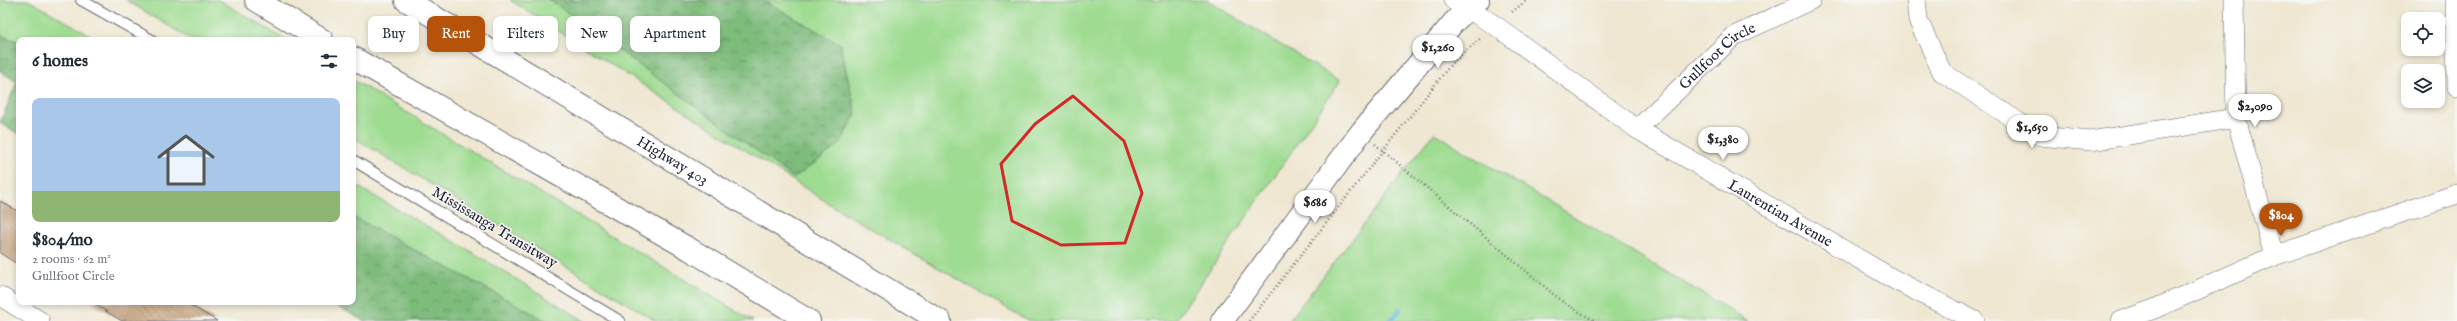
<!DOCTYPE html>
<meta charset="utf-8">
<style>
:root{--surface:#fff;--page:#f6f6f7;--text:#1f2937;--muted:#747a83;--line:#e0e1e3;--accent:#b45309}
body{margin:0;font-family:"IM FELL English",serif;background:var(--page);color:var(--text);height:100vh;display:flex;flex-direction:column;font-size:15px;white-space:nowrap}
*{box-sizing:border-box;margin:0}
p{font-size:13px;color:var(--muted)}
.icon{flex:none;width:22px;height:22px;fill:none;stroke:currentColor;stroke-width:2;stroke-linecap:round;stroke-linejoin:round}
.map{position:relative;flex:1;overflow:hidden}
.panel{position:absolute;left:16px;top:37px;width:340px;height:268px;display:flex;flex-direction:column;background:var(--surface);border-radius:8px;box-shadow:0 2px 6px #0003}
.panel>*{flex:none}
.guide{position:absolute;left:368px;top:16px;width:380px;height:36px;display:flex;gap:8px}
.buttons{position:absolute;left:2401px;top:12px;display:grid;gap:8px}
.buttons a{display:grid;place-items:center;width:44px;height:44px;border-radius:8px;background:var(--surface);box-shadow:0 2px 6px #0003;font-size:20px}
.price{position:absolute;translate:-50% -34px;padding:0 9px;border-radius:14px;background:#fff;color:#222;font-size:13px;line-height:26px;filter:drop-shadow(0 1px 2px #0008)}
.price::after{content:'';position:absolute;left:50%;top:24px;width:12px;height:9px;margin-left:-6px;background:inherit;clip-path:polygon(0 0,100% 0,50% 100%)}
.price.on{background:var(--accent);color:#fff}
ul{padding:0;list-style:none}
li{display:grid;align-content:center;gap:8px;height:212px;padding:0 16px}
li+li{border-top:1px solid var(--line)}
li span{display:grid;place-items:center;height:124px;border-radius:8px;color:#555}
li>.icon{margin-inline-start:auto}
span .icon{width:72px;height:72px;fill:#fffc;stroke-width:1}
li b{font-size:17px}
h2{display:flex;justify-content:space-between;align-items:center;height:48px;padding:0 16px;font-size:17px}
.chip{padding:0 14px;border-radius:8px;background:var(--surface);box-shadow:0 2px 6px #0003;font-size:14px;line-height:36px}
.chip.on{background:var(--accent);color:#fff}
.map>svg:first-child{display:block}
.green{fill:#9edc91;stroke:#607f66}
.forest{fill:url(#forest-crowns);stroke:#506f5b}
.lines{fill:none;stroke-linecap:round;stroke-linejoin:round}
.stream{stroke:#58bcd6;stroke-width:5}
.building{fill:url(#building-back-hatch)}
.lane-casing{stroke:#6a6770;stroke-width:12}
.street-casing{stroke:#6a6770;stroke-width:20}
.secondary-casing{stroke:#6a6770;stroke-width:24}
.highway-casing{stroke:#6a6770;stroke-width:24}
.path{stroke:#6a6770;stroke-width:2.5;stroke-dasharray:1 3;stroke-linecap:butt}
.lane{stroke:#fff;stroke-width:10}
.street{stroke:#fff;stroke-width:19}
.secondary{stroke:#fff;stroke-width:22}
.highway{stroke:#fff;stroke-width:22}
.marked{fill:none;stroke:#d62828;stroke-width:3;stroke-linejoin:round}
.labels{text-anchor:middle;stroke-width:3;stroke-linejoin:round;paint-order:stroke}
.street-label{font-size:15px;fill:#22223b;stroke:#f6f6f2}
</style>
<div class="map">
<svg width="2457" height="321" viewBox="0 0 2457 321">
<defs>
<pattern id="forest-crowns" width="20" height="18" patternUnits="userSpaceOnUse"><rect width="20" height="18" fill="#7ebc7b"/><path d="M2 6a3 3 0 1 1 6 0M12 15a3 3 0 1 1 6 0" fill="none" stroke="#679866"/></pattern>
<pattern id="building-back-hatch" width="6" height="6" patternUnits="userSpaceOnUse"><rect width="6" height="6" fill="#c5a27d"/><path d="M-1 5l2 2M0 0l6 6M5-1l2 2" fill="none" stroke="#a08468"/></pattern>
</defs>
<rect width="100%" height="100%" fill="#f6f6f2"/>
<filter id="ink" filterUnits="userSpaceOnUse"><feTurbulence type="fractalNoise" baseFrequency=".025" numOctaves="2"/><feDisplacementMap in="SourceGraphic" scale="8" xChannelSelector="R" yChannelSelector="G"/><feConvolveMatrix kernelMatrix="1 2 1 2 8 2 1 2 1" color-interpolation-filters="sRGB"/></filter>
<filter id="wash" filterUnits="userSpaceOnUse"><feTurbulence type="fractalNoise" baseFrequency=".012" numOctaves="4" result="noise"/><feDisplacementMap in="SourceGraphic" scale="16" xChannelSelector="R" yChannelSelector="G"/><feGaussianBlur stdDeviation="0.9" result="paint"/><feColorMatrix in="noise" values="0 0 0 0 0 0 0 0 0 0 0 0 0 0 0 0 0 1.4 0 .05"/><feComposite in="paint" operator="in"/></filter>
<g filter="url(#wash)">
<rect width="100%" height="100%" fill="#efe7d1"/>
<path class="green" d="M0 0H28L99 40H19V42L0 35Z
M126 0H219L286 40H192Z
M510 0H1207L1340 81 1175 321H1029L836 208Z
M353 80 753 321H656L353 137Z
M1434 133 1748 321H1289Z
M353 184 467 249 585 321H547L353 217Z"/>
<path class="forest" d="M550 0H763L840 44 856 113 840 144 794 178Z
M0 35 19 42V134L0 123 17 82 0 71Z
M353 217 547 321H364L329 302H353Z"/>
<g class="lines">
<path class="stream" d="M1390 321 1400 310"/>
</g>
<g id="blocks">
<path class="building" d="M0 201 19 212V265L0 253Z
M91 302H185L217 321H122Z"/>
</g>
</g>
<g filter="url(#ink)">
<use href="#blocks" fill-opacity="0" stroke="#6a6770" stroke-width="1"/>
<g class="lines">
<g class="lane-casing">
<path id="lane" d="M81 0 152 40
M353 160 620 321"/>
</g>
<g class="street-casing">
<g id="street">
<path id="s1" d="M1453 0 1496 26 1637 129 1895 280 1975 321"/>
<path d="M1916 0 1918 20 1942 72 2040 136 2090 141 2236 118"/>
<path d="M2234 0 2236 118 2274 256"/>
<path d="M2455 0 2457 87"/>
<path id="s2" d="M1637 129 1734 36 1811 0"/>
<path d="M0 296 40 321"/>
<path d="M2121 321 2154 309 2274 256 2457 194"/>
</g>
</g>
<g class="secondary-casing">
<path id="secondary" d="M1222 321 1362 131 1454 22 1478 0"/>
</g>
<g class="highway-casing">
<g id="highway">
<path d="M256 0 322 40"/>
<path id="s3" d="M406 0 940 321"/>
<path d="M353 58 691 250 809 321"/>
</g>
</g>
<path class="path" d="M1512 12 1527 0
M1375 144 1564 303 1595 321
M1249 321 1452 63 1482 37"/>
<use href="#lane" class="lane"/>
<use href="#street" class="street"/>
<use href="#secondary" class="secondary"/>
<use href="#highway" class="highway"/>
</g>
</g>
<path class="marked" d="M1073 96 1124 141 1142 193 1125 243 1061 245 1012 221 1001 164 1035 124Z"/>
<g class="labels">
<g class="street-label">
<text dy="5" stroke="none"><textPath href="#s2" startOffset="109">Gullfoot Circle</textPath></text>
<text dy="5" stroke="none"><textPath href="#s3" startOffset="311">Highway 403</textPath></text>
<text dy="5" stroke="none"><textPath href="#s1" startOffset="391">Laurentian Avenue</textPath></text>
<text transform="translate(495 227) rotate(31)" y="5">Mississauga Transitway</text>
</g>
</g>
</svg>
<div class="buttons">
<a><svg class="icon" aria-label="locate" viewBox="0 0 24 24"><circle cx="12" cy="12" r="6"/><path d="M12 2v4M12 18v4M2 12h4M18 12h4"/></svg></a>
<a><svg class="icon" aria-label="layers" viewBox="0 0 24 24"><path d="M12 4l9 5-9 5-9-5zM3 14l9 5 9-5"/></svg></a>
</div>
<b class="price" style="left:1438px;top:69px">$1,260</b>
<b class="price" style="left:2255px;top:128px">$2,090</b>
<b class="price" style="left:2032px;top:149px">$1,650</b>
<b class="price" style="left:1723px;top:161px">$1,380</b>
<b class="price" style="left:1315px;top:224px">$686</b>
<b class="price on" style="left:2281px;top:237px">$804</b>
<div class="guide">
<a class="chip">Buy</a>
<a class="chip on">Rent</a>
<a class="chip">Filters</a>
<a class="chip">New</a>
<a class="chip">Apartment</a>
</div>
<section class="panel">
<h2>6 homes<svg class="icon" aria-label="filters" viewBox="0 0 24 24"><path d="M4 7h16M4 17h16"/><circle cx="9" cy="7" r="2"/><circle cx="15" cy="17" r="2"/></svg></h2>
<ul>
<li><span style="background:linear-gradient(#a9c7e8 75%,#8fb573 0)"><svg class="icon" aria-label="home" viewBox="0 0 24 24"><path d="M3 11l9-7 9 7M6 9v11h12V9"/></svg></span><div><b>$804/mo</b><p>2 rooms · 62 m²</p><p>Gullfoot Circle</p></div></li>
</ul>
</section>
</div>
